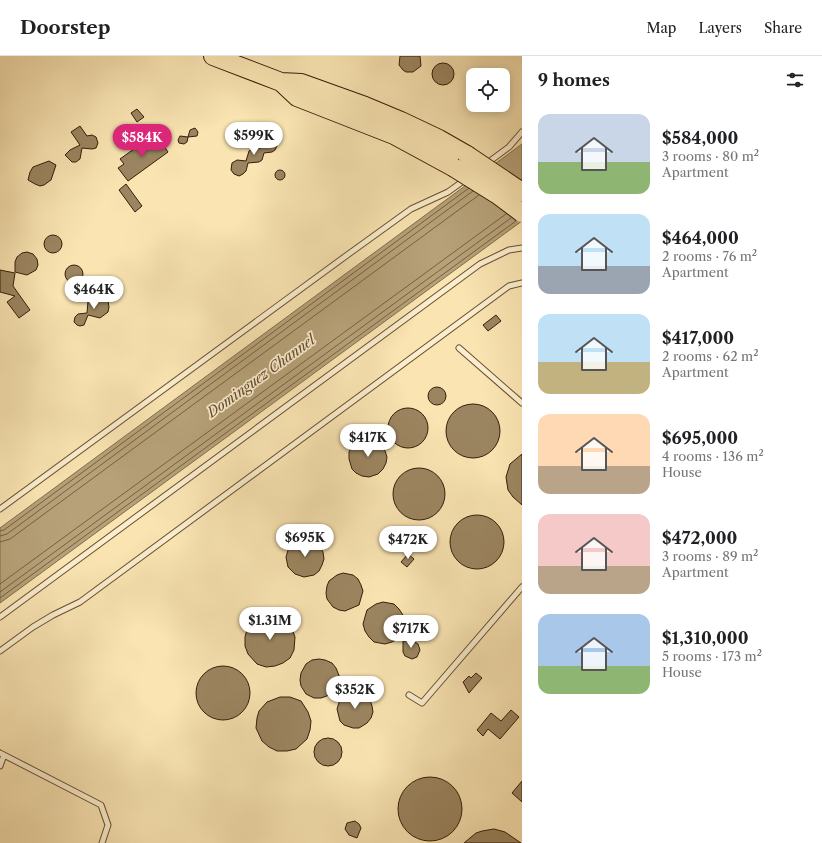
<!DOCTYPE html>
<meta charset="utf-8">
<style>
:root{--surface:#fff;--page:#f2f2f2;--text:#202124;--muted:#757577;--line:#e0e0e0;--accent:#db2777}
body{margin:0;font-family:"Libre Caslon Text",serif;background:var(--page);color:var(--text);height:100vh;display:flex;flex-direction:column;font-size:15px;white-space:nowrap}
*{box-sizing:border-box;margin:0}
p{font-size:13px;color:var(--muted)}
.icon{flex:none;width:22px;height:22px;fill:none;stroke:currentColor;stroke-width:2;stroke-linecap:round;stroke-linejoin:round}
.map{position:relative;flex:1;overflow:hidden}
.side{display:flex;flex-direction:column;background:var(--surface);width:300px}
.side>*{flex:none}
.buttons{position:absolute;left:466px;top:12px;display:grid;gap:8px}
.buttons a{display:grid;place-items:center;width:44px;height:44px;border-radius:8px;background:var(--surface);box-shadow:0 2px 10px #0003;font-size:20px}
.price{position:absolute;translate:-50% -34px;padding:0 9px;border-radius:14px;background:#fff;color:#222;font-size:13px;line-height:26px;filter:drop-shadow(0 1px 2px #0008)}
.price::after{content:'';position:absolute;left:50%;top:24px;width:12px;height:9px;margin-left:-6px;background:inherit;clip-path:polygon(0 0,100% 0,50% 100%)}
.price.selected{background:var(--accent);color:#fff}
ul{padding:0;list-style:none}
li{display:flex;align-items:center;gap:12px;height:100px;padding:0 16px}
li span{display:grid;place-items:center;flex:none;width:112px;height:80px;border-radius:12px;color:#555}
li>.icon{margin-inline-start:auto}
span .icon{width:48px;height:48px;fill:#fffc;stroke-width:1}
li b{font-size:17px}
h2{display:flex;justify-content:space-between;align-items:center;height:48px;padding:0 16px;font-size:17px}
header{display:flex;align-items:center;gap:24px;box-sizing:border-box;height:56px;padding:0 20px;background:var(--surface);border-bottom:1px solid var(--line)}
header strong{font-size:19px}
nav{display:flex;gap:22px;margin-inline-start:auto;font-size:14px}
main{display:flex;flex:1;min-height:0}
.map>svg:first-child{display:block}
.water{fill:#b6a178;stroke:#826d4b}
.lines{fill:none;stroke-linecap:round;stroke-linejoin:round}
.shore{stroke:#766040;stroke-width:1}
.building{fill:#9b8560;stroke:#351e08}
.lane-casing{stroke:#665032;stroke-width:7}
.highway-casing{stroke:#351e08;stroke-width:20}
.lane{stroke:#fbedcd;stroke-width:5}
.highway{stroke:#f9e4b2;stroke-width:18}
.highway-bridge-casing{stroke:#351e08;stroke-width:20;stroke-linecap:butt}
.highway-bridge{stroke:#f9e4b2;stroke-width:18}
.labels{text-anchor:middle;stroke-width:3.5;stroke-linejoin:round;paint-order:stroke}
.water-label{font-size:14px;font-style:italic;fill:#624c2f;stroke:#fbedcd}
</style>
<header>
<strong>Doorstep</strong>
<nav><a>Map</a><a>Layers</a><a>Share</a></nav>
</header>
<main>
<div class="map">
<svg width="522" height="787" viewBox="0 0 522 787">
<rect width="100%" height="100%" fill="#f9e4b2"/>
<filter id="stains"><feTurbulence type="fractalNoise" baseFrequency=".005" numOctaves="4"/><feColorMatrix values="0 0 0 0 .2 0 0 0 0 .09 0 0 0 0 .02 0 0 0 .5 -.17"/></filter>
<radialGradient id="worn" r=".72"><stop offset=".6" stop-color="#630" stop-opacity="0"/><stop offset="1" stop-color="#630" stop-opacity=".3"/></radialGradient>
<path class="water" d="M522 88V165L0 547V472Z"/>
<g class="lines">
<path class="shore" d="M0 475 4 474 469 132
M0 480 7 478 473 135
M0 486 10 483 479 139
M0 528 506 158
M0 536 511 162
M0 542 516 165"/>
</g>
<path class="building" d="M400 0H420L421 10 413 16H406L403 14 399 9Z
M432 18a11 11 0 1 1 22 0a11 11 0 1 1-22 0Z
M137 53 144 61 137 66 131 57Z
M80 70 87 80 92 79 96 81 98 87 96 92 92 93 82 92 80 103 76 106H72L65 99 70 94 80 89 71 76Z
M195 72 198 76 197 80 188 81 187 86 184 88 179 87 178 84 180 80 188 81 190 74Z
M269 81 274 82 277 85V90L275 94 272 96 264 97 262 104 259 106 248 107 246 115 243 118 239 120 234 118 231 114 232 107 237 104 246 105 249 95 254 92H261L264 84Z
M160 84 168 96 128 125 118 112 124 108 120 103 141 88Z
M49 105 56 109 51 124 44 129 40 130 35 128 28 124 30 116 33 111Z
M275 119a5 5 0 1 1 10 0a5 5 0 1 1-10 0Z
M126 128 142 150 135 156 119 134Z
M44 188a9 9 0 1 1 18 0a9 9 0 1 1-18 0Z
M27 196 33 198 37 203 38 209 36 214 27 219 15 216V206L17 201 22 197Z
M65 218a9 9 0 1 1 18 0a9 9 0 1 1-18 0Z
M0 214 15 217 13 230 30 254 19 262 7 246 15 240 0 236Z
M98 239 104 241 108 245 109 251 108 256 100 262 88 259 84 269 80 270 77 269 74 266 75 261 78 258 87 257 88 245 92 241Z
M496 259 501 265 488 275 483 269Z
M428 340a9 9 0 1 1 18 0a9 9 0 1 1-18 0Z
M446 375a27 27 0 1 1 54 0a27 27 0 1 1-54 0Z
M388 372a20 20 0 1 1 40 0a20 20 0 1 1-40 0Z
M366 383H373L383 389 387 401 386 407 383 413 378 418 369 421 362 420 356 417 352 413 349 403V396L352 390 360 384Z
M522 398V449L513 441 508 434 506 421 510 408Z
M393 438a26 26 0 1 1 52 0a26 26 0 1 1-52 0Z
M450 486a27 27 0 1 1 54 0a27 27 0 1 1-54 0Z
M306 483 315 486 320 491 323 496 324 503 322 509 319 515 314 519 304 521 295 518 288 511 286 501 289 491 284 487Z
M408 498 414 503 407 511 401 506Z
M343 517 353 519 358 523 361 529 363 535 359 549 345 555 339 554 333 551 327 543 326 537 327 530 329 525 337 519Z
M383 546 394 548 399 553 403 559 405 566 404 573 400 582 392 586 385 588 374 586 369 581 365 575 363 568 367 554 376 548Z
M266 560H275L286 566 292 573 295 581 294 594 290 602 283 607 275 610 266 611 257 608 248 598 245 590V581L248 570 257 563Z
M403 585H413L418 588 420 594 417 601 412 603 405 600 403 596Z
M319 603 325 604 332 607 336 612 340 622 335 637 321 642H314L306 638 301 630 300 624 301 617 306 608 312 604Z
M196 637a27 27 0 1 1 54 0a27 27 0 1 1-54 0Z
M476 617 482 622 469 637 463 626 469 620 471 622Z
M357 636 365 640 370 644 372 650 373 656 371 662 367 667 359 672H353L344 669 340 665 337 653 341 640Z
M280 641H290L301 645 308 656 311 665 310 674 307 683 296 693 287 695H277L269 691 262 685 256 672 257 662 259 655 267 646Z
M511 654 519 661 500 683 488 673 483 680 477 674 491 657 501 665Z
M314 696a14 14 0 1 1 28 0a14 14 0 1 1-28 0Z
M398 753a32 32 0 1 1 64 0a32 32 0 1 1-64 0Z
M522 725V746L512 737Z
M355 765 359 768 361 772 357 782 349 779 345 773 347 767Z
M494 773 505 776 521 787H464L476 777 482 775Z"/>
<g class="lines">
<g class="lane-casing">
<path id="lane" d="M486 108 509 91 522 76
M459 292 522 347
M0 453 350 197 411 153 448 136 466 123
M0 561 480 208 509 194 522 192
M0 595 33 571 53 559 80 546 509 230 522 227
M409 639 422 647 522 531
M0 697 101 749 108 769 102 787
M0 710 4 699"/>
</g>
<g class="highway-casing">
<path id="highway" d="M213 0 281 26 301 27 365 50 401 65 439 83 467 99
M281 26 297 41 394 79 453 111"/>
</g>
<use href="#lane" class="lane"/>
<use href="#highway" class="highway"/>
<g class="highway-bridge-casing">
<path id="highway-bridge" d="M467 99 522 136
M453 111 498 139 522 157"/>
</g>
<use href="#highway-bridge" class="highway-bridge"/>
</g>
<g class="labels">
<g class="water-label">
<text transform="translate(261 320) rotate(-36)" y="5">Dominguez Channel</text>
</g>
</g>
<rect width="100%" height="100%" filter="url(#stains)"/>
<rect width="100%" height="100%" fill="url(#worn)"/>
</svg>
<div class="buttons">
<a><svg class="icon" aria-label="locate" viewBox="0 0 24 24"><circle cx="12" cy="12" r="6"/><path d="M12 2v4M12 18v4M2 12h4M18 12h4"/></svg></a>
</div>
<b class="price" style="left:254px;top:100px">$599K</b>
<b class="price selected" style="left:142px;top:102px">$584K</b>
<b class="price" style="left:94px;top:254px">$464K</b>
<b class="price" style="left:368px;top:402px">$417K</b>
<b class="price" style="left:305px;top:502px">$695K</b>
<b class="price" style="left:408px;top:504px">$472K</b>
<b class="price" style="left:270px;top:585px">$1.31M</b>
<b class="price" style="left:411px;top:593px">$717K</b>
<b class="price" style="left:355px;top:654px">$352K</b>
</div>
<section class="side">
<h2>9 homes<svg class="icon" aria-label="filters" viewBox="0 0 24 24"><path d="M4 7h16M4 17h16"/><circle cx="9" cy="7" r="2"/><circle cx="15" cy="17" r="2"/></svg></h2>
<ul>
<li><span style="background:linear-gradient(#c9d6e8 60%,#8fb573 0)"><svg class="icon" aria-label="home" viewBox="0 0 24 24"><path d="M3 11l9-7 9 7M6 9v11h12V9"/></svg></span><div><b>$584,000</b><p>3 rooms · 80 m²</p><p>Apartment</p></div></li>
<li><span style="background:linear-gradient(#bfe0f5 65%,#9aa5b1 0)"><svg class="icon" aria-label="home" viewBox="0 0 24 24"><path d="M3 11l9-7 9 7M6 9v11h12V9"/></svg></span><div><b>$464,000</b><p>2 rooms · 76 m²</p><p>Apartment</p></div></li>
<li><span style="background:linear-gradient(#bfe0f5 60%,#c2b280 0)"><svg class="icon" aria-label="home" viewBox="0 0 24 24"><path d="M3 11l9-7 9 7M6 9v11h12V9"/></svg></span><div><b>$417,000</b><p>2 rooms · 62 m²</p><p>Apartment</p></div></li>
<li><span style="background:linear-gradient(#ffd9b3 65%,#b9a48a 0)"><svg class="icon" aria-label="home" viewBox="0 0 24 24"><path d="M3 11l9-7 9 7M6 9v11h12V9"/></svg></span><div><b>$695,000</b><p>4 rooms · 136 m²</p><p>House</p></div></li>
<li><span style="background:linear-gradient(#f6c9c9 65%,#b9a48a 0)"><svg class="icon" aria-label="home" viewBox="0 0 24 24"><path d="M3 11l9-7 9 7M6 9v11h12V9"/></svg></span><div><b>$472,000</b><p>3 rooms · 89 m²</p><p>Apartment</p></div></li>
<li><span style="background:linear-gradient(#a9c7e8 65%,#8fb573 0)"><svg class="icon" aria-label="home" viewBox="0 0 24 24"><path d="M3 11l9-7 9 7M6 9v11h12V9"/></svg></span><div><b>$1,310,000</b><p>5 rooms · 173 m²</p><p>House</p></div></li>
</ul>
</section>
</main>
